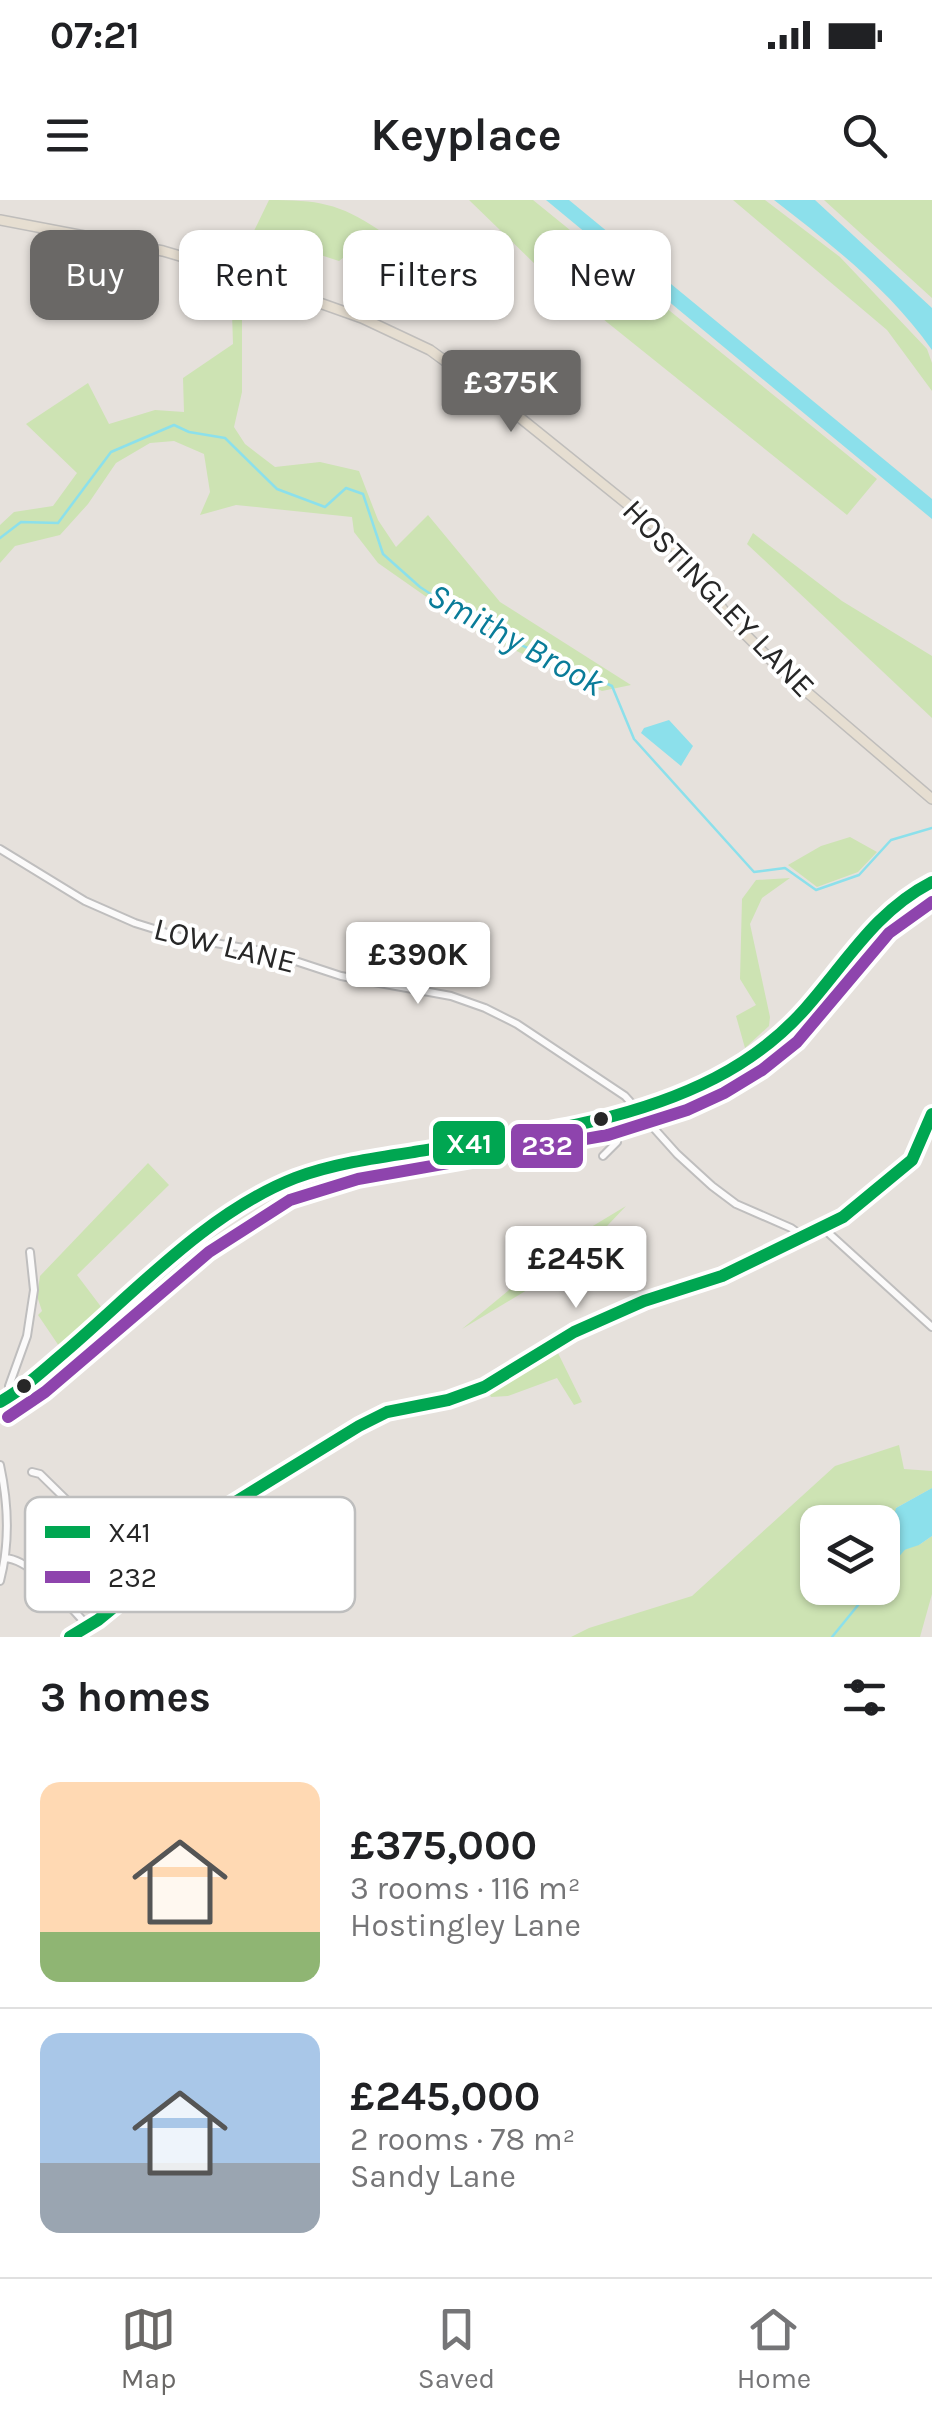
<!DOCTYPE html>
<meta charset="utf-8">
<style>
:root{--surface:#fff;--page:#f2f2f2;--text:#202124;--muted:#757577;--line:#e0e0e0;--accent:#6a6866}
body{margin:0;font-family:Karla,sans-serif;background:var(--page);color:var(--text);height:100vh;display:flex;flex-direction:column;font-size:38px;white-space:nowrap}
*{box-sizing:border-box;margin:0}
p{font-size:32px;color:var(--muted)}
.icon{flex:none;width:55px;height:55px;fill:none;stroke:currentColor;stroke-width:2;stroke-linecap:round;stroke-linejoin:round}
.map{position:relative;height:1437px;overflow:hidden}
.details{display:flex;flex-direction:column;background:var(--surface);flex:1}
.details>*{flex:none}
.banner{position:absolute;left:30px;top:30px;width:872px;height:90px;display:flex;gap:20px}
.fabs{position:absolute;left:800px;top:1305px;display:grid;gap:20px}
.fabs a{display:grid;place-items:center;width:100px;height:100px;border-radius:20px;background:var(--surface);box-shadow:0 2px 8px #0004;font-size:50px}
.price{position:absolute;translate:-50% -85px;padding:0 22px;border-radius:10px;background:#fff;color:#222;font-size:32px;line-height:65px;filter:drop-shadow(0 2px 5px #0008)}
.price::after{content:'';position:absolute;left:50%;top:60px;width:30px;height:22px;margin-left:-15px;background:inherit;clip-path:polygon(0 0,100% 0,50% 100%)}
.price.on{background:var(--accent);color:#fff}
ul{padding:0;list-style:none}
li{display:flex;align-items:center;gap:30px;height:250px;padding:0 40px}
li+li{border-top:2px solid var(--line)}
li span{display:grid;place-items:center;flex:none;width:280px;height:200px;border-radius:20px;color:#555}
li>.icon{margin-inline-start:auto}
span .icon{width:120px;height:120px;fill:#fffc;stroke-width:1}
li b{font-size:42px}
h2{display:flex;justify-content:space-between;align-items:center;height:120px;padding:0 40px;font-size:42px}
.chip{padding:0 35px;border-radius:20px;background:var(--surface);box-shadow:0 2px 8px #0004;font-size:35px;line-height:90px}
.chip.on{background:var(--accent);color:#fff}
.status{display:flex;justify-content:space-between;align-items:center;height:70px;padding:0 50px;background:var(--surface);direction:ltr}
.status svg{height:28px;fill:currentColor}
header{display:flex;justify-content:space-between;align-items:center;height:130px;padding:0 40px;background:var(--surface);font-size:45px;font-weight:700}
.menu{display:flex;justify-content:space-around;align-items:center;height:140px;border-top:2px solid var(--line);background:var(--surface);font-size:28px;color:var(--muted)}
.menu a{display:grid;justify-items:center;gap:5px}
.menu .on{color:var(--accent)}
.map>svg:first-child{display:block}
.green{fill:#cde3b3;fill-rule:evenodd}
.water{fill:#8ce0eb}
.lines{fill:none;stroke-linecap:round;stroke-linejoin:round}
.stream{stroke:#8ce0eb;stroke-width:2.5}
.minor-casing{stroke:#bfbebe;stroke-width:10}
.major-casing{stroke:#bfbdbb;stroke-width:12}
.highway-casing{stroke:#bfbdbb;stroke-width:14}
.minor{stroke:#fbfafa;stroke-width:6}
.major{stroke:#e6ded1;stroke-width:9}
.highway{stroke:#e8d8d1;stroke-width:10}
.bus-1-casing{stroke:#fff;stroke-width:20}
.bus-2-casing{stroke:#fff;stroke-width:20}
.bus-1{stroke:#00a651;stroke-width:12}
.bus-2{stroke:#8e44ad;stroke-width:12}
.bus-dot{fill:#272727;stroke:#fff;stroke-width:4}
.labels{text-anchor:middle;stroke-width:8;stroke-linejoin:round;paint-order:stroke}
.street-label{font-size:32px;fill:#272727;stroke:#fff}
.water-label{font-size:35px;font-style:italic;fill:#097c99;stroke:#fff}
.key{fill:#fff;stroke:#bebebe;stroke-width:2.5}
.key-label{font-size:28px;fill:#272727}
.line-badge{stroke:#fff;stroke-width:4}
.badge-label{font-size:28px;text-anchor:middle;font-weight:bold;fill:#fff}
</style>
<div class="status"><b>07:21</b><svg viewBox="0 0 49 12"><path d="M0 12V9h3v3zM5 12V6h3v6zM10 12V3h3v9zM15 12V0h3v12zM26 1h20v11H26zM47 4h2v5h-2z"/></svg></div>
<header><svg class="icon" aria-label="menu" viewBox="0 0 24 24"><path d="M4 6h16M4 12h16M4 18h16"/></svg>Keyplace<svg class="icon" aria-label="search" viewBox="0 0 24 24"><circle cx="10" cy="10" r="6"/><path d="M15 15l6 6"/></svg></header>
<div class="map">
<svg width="932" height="1437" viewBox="0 0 932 1437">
<rect width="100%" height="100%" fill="#e6e1dc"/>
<path class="green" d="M269 0C317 0 339 3 379 30L339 61 253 33Z
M469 0H533L877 279 847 315 537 66Z
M733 0H765L840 57 927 149 932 163V191L887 130Z
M824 0H932V98Z
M231 82 242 93V192L234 227 245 244 275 267 320 262 359 271 378 320 396 347 428 315 500 402 631 485 602 491 478 433 378 363 354 332 352 317 236 305 200 315 210 292 204 254 174 241 150 243 116 263 88 304 60 335 15 346 0 363V325L14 312 53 306 77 273 26 224 88 183 109 224 155 210 184 212 183 178 233 144Z
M753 333 842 401 932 456V518L747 344Z
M850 637 877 652 858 672 817 687 788 665 821 646Z
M790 678 762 698 750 724 770 817 769 826 745 848 736 816 756 805 740 779 742 699 756 680Z
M148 963 169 985 77 1075 105 1112 61 1149 38 1115 42 1111 37 1096 40 1076Z
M626 1006 572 1063 462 1129 568 1041Z
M557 1151 582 1202 574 1205 557 1178 508 1196 491 1197 487 1188Z
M899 1245 904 1269 932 1271V1288L896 1308 919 1345 932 1336V1394L920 1437H571L589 1428 692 1396 835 1266ZM818 1322H882V1388H818Z"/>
<path class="water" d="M546 0H569L932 299V319Z
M774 0H815L932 108V150C890 90 832 45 774 0Z
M669 520 693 546 681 566 641 533 644 528Z
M932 1288V1336L919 1345 892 1354 889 1337 896 1308Z"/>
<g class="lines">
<path class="stream" d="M0 338 21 322 58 323 111 252 174 225 189 232 225 238 277 289 325 307 346 288 363 294 383 354 420 387 481 427 612 486 634 539 754 672 785 668 816 690 859 675 891 640 932 628
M882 1374 904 1349
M832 1437 872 1388"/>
<g class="minor-casing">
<path id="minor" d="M0 649 85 701 135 723 180 737 268 752 341 776 451 796 485 808 517 824 625 896 677 954 712 986 736 1004 791 1028 805 1038
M603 956 617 942 603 917
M823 1028 932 1127
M11 1194 9 1186 27 1136 34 1090 30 1052
M0 1265C8 1302 10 1343 0 1381
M32 1272 40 1274 147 1379
M5 1358C34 1360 68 1406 89 1427
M70 1437 98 1420 148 1379 224 1309 359 1226 387 1212 448 1200 484 1187 574 1132 644 1101 722 1076 843 1017 912 960 932 914"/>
</g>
<g class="major-casing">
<path id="major" d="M0 20 163 51 224 69 362 118 430 150 493 196 657 328 688 362 730 419 780 469 932 599"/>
</g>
<g class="highway-casing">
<path id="highway" d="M0 1202C24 1190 45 1169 66 1151 130 1099 209 1018 282 984 319 967 359 961 399 954 494 937 631 924 715 878 748 860 780 837 805 809 847 763 872 707 932 682"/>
</g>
<use href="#minor" class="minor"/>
<use href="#major" class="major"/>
<use href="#highway" class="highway"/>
<g class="bus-1-casing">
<path id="bus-1" d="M0 1202C25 1188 45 1169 66 1151 136 1091 208 1012 295 978 333 964 374 958 414 952 515 935 622 926 715 878 748 861 780 837 805 809 846 763 875 711 932 682
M70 1437 98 1420 148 1379 224 1309 359 1226 387 1212 448 1200 484 1187 574 1132 644 1101 722 1076 843 1017 912 960 932 914"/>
</g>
<g class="bus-2-casing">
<path id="bus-2" d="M8 1217 45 1192 209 1052 290 1000 358 979 608 935 687 910 724 893 762 870 797 842 889 733 932 702"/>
</g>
<use href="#bus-1" class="bus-1"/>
<use href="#bus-2" class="bus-2"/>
</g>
<g class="bus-dot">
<circle cx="601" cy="919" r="9"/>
<circle cx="24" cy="1186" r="9"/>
</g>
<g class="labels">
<g class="street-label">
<text transform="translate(719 398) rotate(46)" y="11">HOSTINGLEY LANE</text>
<text transform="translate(225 745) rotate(14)" y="11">LOW LANE</text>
</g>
<g class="water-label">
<text transform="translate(516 439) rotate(29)" y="12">Smithy Brook</text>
</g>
</g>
<rect x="25" y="1297" width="330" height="115" rx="15" class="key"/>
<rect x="45" y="1326" width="45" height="12" fill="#00a651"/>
<rect x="45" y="1371" width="45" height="12" fill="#8e44ad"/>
<g class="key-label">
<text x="108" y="1342">X41</text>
<text x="108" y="1387">232</text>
</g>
<g class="line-badge">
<rect x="431" y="919" width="76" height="48" rx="10" fill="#00a651"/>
<rect x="509" y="922" width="76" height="48" rx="10" fill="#8e44ad"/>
</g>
<g class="badge-label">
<text x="469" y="953">X41</text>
<text x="547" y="955">232</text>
</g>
</svg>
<div class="fabs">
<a><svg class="icon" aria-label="layers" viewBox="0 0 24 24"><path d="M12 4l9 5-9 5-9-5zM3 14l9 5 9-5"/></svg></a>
</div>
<b class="price on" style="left:511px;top:235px">£375K</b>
<b class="price" style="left:418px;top:807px">£390K</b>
<b class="price" style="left:576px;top:1111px">£245K</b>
<div class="banner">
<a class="chip on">Buy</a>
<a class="chip">Rent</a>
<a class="chip">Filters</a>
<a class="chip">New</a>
</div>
</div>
<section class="details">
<h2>3 homes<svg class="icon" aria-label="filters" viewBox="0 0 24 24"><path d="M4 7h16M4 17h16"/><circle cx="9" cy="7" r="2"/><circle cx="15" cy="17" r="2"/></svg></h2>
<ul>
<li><span style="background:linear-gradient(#ffd9b3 75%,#8fb573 0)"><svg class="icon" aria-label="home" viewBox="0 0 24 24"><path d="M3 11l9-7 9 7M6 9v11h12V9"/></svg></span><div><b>£375,000</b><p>3 rooms · 116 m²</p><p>Hostingley Lane</p></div></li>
<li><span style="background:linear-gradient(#a9c7e8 65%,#9aa5b1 0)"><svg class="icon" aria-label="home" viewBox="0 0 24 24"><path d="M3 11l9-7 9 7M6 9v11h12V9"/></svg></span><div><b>£245,000</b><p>2 rooms · 78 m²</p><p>Sandy Lane</p></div></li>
</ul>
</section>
<nav class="menu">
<a class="on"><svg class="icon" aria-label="map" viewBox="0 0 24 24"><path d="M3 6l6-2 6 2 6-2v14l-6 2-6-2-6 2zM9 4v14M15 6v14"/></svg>Map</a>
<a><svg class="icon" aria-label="saved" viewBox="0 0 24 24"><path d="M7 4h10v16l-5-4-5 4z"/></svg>Saved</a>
<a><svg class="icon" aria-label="home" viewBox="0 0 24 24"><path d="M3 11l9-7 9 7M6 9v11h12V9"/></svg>Home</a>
</nav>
